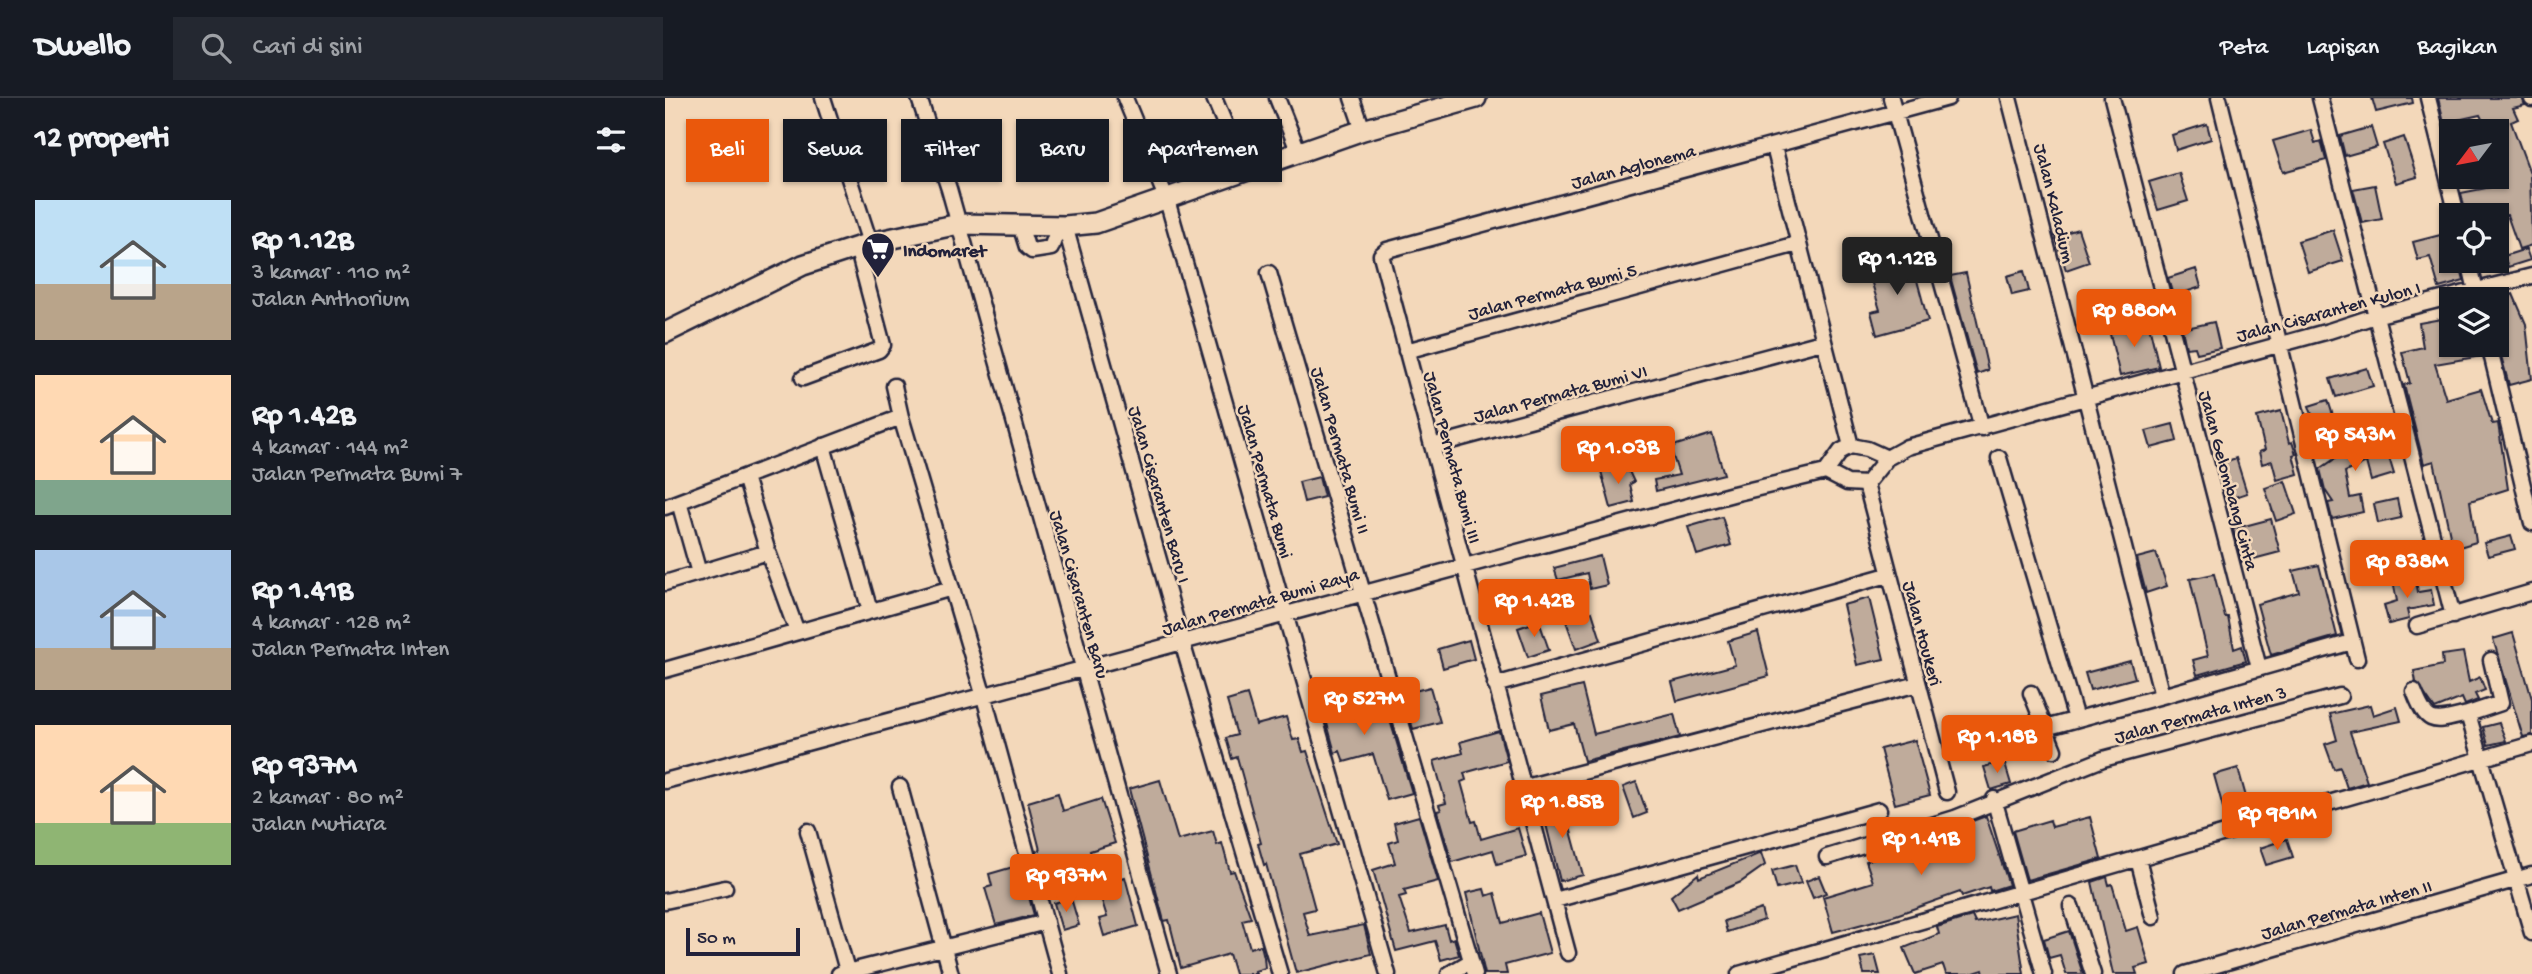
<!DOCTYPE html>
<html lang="id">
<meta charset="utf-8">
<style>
:root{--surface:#171b24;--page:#242831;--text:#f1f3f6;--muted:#9ea1a6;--line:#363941;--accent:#ea580c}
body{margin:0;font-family:"Gochi Hand",sans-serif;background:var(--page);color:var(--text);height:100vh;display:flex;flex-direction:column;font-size:26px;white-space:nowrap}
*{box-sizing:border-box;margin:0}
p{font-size:23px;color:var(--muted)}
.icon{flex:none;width:38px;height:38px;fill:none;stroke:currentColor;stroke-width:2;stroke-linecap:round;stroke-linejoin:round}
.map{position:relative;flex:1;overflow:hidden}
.side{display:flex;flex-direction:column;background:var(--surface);width:665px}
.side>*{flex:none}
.banner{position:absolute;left:21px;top:21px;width:665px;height:63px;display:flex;gap:14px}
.needle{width:46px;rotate:238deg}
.controls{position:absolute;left:1774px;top:21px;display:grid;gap:14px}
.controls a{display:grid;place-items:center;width:70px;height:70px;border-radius:0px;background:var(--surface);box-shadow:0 2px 5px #0004;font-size:35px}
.scale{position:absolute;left:21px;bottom:18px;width:114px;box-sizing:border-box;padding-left:7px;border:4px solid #22223b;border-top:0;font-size:19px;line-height:24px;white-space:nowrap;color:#22223b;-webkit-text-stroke:5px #f3d8ba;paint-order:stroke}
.price{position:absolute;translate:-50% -60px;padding:0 16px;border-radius:7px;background:var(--accent);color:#fff;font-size:23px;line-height:46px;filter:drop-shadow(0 2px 4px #0008)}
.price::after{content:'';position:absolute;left:50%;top:42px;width:21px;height:16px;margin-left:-10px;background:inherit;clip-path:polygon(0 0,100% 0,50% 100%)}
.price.active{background:#222;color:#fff}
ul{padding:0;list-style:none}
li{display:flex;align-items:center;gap:21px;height:175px;padding:0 35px}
li span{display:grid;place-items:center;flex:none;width:196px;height:140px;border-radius:0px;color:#555}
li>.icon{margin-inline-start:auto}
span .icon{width:84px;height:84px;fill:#fffc;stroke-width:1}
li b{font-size:30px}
h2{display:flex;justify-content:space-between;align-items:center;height:84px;padding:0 35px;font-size:30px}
.pill{padding:0 24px;border-radius:0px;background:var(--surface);box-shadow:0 2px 5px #0004;font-size:24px;line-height:63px}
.pill.active{background:var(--accent);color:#fff}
header{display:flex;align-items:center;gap:42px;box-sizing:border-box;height:98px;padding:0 35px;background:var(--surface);border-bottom:2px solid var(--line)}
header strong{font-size:33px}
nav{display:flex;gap:38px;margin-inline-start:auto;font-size:24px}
.search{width:490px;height:63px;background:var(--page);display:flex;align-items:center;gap:18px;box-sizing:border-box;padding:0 24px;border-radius:0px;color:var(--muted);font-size:26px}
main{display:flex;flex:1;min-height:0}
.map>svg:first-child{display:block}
.building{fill:#bfab9b;stroke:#22223b;stroke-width:2}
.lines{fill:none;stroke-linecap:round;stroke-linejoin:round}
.minor-casing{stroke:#22223b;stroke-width:19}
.major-casing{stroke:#22223b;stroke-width:24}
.minor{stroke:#f3d8ba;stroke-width:14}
.major{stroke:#f3d8ba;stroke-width:19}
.labels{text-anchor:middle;stroke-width:5;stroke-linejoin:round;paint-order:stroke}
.street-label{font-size:19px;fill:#22223b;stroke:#f3d8ba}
.poi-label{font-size:19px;font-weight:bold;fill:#22223b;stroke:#f3d8ba;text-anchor:start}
</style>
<header>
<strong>Dwello</strong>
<div class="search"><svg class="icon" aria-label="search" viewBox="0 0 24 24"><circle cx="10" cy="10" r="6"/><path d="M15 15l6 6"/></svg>Cari di sini</div>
<nav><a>Peta</a><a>Lapisan</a><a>Bagikan</a></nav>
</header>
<main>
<section class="side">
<h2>12 properti<svg class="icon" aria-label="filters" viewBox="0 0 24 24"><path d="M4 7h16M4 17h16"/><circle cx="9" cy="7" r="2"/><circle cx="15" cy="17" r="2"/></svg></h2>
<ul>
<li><span style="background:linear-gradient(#bfe0f5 60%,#b9a48a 0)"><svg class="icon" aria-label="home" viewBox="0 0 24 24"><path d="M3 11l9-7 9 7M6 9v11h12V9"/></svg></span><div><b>Rp 1.12B</b><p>3 kamar · 110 m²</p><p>Jalan Anthorium</p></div></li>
<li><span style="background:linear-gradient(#ffd9b3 75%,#7fa58c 0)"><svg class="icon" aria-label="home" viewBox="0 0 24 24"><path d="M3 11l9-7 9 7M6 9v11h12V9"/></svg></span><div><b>Rp 1.42B</b><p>4 kamar · 144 m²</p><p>Jalan Permata Bumi 7</p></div></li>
<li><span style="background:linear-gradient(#a9c7e8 70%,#b9a48a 0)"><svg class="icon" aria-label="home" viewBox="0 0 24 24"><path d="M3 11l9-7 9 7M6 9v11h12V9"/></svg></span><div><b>Rp 1.41B</b><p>4 kamar · 128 m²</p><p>Jalan Permata Inten</p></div></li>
<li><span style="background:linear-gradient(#ffd9b3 70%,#8fb573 0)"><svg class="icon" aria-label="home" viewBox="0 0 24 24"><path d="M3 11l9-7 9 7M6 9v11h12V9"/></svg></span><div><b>Rp 937M</b><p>2 kamar · 80 m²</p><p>Jalan Mutiara</p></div></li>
</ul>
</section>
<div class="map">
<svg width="1867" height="876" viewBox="0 0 1867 876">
<rect width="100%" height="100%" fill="#f3d8ba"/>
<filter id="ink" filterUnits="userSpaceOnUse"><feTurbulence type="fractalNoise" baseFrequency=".0143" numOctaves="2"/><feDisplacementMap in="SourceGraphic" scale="14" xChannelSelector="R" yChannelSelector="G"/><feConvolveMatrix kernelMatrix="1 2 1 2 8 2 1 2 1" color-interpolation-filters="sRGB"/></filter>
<g filter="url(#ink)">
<path class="building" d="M1707 0H1747L1748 5 1711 14Z
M1773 0H1857L1860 7 1848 10 1853 21 1846 24 1865 75 1867 147 1854 151 1842 117H1801L1796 95 1832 88V33H1823L1815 17 1779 25Z
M1542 26 1546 41 1511 52 1507 37Z
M1706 29 1712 49 1680 58 1675 38Z
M1646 32 1650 45 1656 43 1661 62 1618 74 1608 43Z
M1739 39 1752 79 1731 85 1718 46Z
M1514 75 1523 103 1493 112 1484 84Z
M1710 87 1717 121 1697 125 1688 91Z
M1413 131 1424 164 1401 172 1390 138Z
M1668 132 1678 163 1643 174 1633 143Z
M1787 134V163H1794L1799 183 1774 190 1765 159 1753 162 1748 144Z
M1861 151 1865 162 1843 169 1839 158Z
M1246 160 1263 223 1212 237 1206 214 1215 212 1203 172Z
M1531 171 1536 189 1508 198 1503 180Z
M1359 173 1364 193 1347 197 1342 178Z
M1301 175 1323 272 1312 276 1285 178Z
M1848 196 1861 226 1867 281 1844 287 1832 243V203Z
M1787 219V247H1815L1817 258 1770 266 1781 301 1816 291 1827 326 1833 325 1843 391 1805 403 1811 444 1788 451 1769 363 1759 366 1739 287 1745 285 1737 254 1758 249 1754 225Z
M1483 223 1494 269 1455 278 1444 232Z
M1549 224 1555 250 1532 255 1530 249 1521 250 1517 231Z
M1702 270 1708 288 1671 299 1665 281Z
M1663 302 1672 330 1678 329 1682 341 1658 348 1644 308Z
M1616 313 1624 345 1627 344 1631 356 1628 357 1633 376 1612 382 1607 363 1597 366 1594 354 1600 352 1592 319Z
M1508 326 1512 343 1486 350 1481 333Z
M1715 330 1729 376 1706 383 1701 364 1680 374 1685 400 1695 398 1698 414 1667 421 1663 405 1668 404 1660 392 1655 371Z
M1047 336 1059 376 991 393 989 382 1014 377 1005 349Z
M1571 360 1582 395 1561 402 1551 367Z
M961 367 969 384 965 386 969 404 946 410 936 373Z
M654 379 659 399 639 404 634 384Z
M1620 383 1631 416 1611 423 1600 390Z
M1732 401 1736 420 1713 425 1709 406Z
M1057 419 1066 447 1032 457 1023 429Z
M1606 421 1615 454 1577 464 1568 431Z
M1846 438 1850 451 1823 458 1819 445Z
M1491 455 1502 488 1481 495 1472 460Z
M935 458 942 487 925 491 922 475 893 482 889 470Z
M1654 467 1672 538 1606 557 1592 506 1634 494 1628 473Z
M1549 476 1560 519H1563L1569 551 1577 548 1581 563 1532 577 1528 562 1543 558 1525 481Z
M1750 478 1753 494 1766 492 1769 507 1742 512 1744 521 1724 526 1719 507 1732 503 1728 483Z
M1204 500 1219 561 1192 567 1178 507Z
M927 514 936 542 911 551 901 523Z
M874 523 884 552 863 559 853 530Z
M1093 534 1104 578 1012 603 1007 584 1070 567 1063 543Z
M1848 535 1867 601V637L1858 639 1828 541Z
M804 542 809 561 778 570 773 551Z
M1798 554 1804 584 1815 579 1820 592 1810 596 1813 602 1800 607 1797 600 1770 611 1751 584 1749 573 1778 567 1777 557Z
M1465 563 1470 580 1425 592 1420 575Z
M681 580 691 617 721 609 747 695 722 702 708 656 679 664 675 653 670 655 652 588Z
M917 588 929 636 1009 616 1015 639 919 663 909 626 884 632 876 598Z
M765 589 775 624 748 631 738 596Z
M582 597 591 627 621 619 628 642 634 641 638 654 642 653 672 746 635 756 650 811 638 814 645 838 699 827 706 856 631 875 601 766 599 767 593 746 596 745 572 659 567 661 561 640 572 637 562 603Z
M1705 607 1708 617 1732 609 1736 623 1685 634 1702 684 1682 690 1675 669 1669 671 1660 646 1672 642 1665 616Z
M1834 625 1841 643 1823 647 1818 629Z
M834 633 842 663 799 675 801 682 796 684 807 724 811 723 816 741 853 730 861 758 832 766 828 752 787 764 772 713 776 712 774 707 781 705 769 663 798 655 795 644Z
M1365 636 1372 651 1356 658 1349 642Z
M1250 642 1265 697 1230 706 1215 651Z
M1339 663 1346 686 1326 692 1319 669Z
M1573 670 1586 717 1562 724 1549 677Z
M495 682 513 742 548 733 552 747 557 745 565 774 569 773 586 820 577 822 585 850 596 847 599 859 600 870 590 873 591 876H570L564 856 516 870 504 822 499 823 464 691Z
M971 684 982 715 969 720 958 689Z
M393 695 398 713 436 701 450 745 425 753 435 785 421 789 412 759 376 769 371 753 375 752 363 704Z
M897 700 918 777 895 783 876 706Z
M754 718 773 783 739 792 741 797 734 799 746 835 780 827 784 842 789 840 794 857 776 862 770 843 731 853 708 772 730 765 724 745 733 742 729 725Z
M1321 718 1344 787 1325 793 1324 789 1297 798 1295 794 1231 817 1168 834 1158 799 1208 784 1201 763 1242 748 1244 753 1303 729 1302 725Z
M1425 719 1436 761 1362 782 1348 733 1385 722 1387 729Z
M1622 741 1628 759 1601 767 1595 750Z
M1096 755 1100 767 1076 784 1013 811 1006 798 1033 776 1034 780Z
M355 767 369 817 331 827 320 790 327 788 324 776Z
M1130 767 1136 785 1112 791 1107 773Z
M1154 778 1161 795 1148 800 1141 783Z
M460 779 473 828 439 838 434 821 442 819 432 787Z
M1442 779 1444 787 1447 786 1461 833 1473 829 1484 866 1470 870 1472 876H1448L1427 784Z
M819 791 821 798 830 795 838 825 874 815 885 855 840 867 842 876H820L801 795Z
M406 800 414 827 397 832 389 805Z
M1096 811 1099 822 1062 834 1059 823Z
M1350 816 1359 876H1319L1318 872 1306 876H1281L1278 867 1250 876 1239 850 1274 836 1272 829 1307 818 1310 825Z
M1404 833 1418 876H1401L1395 857 1384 860 1379 841Z
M1210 857 1215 876H1199L1195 860Z"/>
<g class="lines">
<g class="minor-casing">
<path id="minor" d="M158 0 205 145
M254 0 284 91 504 876
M460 0 502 102 723 876
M549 0 580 74
M612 0 634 55
M687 0 698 32
M1226 0 1317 330
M1344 0 1497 598 1687 544
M1447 0 1594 570
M1554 0 1692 561
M1655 0 1788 518
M1763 0 1792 117
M1867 0V1
M1109 49 1186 348 1176 353 1161 374
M355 127 362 149 367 153 386 150 394 128
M400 128 517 544 615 876
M1804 163 1813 201
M604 175 810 876
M1824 247 1867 425
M741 253 1132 146
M138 280 214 252 218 247 192 149
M229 288 236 319
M158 348 205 513
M767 348 1157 244
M1186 348 1202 351 1222 360
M1334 360 1411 621
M80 379 103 454
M1201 386 1222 360 1242 349 1664 233 1710 218 1867 178
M1201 386 1282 694
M14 404 34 475
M0 409 236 319 319 599 395 876
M0 485 103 454 132 534
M1752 528 1867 494
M0 572 287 490
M830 587 1223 477
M1749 593C1763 629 1768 624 1803 616L1867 835
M1366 595 1389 652
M1803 616 1836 605 1826 562
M1380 630 1497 598
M0 683 1068 396 1161 374 1182 385 1201 386
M235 689 286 876
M857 690 1253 586
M1329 701 1379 876
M143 733 183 876
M1162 759 1290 720 1438 661 1675 598
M1473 761 1488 819
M890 802 1214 712
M0 803 60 790
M1406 808 1428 876
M903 855 716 157 722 152 1283 0
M174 876 381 824
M784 876 806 863
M1074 876 1867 646
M1520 876 1867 777"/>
</g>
<g class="major-casing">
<path id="major" d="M0 235 138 167 205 145 294 126 400 128 431 125 698 32 811 0"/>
</g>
<use href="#minor" class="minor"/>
<use href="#major" class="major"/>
</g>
</g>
<defs>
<g id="supermarket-pin" transform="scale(1.75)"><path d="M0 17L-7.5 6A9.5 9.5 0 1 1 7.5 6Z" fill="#22223b" stroke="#f3d8ba"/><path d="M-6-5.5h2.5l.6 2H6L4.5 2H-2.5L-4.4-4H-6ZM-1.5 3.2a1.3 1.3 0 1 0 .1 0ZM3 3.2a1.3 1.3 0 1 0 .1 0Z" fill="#fff"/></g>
</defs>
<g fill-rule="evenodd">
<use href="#supermarket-pin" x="213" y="151"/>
</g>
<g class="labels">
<g class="street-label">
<text transform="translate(968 67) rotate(-15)" y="7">Jalan Aglonema</text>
<text transform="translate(1391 105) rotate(76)" y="7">Jalan Kaladium</text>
<text transform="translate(887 192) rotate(-15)" y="7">Jalan Permata Bumi 5</text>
<text transform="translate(1663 212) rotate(-15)" y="7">Jalan Cisaranten Kulon I</text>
<text transform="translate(895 294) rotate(-15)" y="7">Jalan Permata Bumi VI</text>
<text transform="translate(677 352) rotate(74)" y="7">Jalan Permata Bumi II</text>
<text transform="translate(789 359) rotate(75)" y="7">Jalan Permata Bumi III</text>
<text transform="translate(1565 382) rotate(75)" y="7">Jalan Gelombang Cinta</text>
<text transform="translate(602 383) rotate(74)" y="7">Jalan Permata Bumi</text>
<text transform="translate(496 396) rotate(74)" y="7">Jalan Cisaranten Baru I</text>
<text transform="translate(416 496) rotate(74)" y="7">Jalan Cisaranten Baru</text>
<text transform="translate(595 502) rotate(-16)" y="7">Jalan Permata Bumi Raya</text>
<text transform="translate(1259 535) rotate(75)" y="7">Jalan Houkeri</text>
<text transform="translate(1535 615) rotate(-15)" y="7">Jalan Permata Inten 3</text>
<text transform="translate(1681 810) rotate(-16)" y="7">Jalan Permata Inten II</text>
</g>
<g class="poi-label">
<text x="238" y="158">Indomaret</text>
</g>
</g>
</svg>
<div class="controls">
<a><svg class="needle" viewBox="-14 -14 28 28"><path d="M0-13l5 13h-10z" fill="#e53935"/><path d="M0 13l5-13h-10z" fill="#9ea1a6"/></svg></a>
<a><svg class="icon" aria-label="locate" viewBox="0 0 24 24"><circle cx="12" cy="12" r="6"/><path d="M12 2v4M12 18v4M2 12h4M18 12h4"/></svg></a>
<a><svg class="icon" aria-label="layers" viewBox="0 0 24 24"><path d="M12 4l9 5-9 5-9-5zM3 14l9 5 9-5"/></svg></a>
</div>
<div class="scale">50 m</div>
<b class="price active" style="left:1232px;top:199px">Rp 1.12B</b>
<b class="price" style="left:1469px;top:251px">Rp 880M</b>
<b class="price" style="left:1690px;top:375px">Rp 543M</b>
<b class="price" style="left:953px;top:388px">Rp 1.03B</b>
<b class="price" style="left:1742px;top:502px">Rp 838M</b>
<b class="price" style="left:869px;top:541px">Rp 1.42B</b>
<b class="price" style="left:699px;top:639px">Rp 527M</b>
<b class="price" style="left:1332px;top:677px">Rp 1.18B</b>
<b class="price" style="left:897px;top:742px">Rp 1.85B</b>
<b class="price" style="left:1612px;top:754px">Rp 981M</b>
<b class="price" style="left:1256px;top:779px">Rp 1.41B</b>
<b class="price" style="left:401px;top:816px">Rp 937M</b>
<div class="banner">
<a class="pill active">Beli</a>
<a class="pill">Sewa</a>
<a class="pill">Filter</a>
<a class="pill">Baru</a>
<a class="pill">Apartemen</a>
</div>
</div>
</main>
